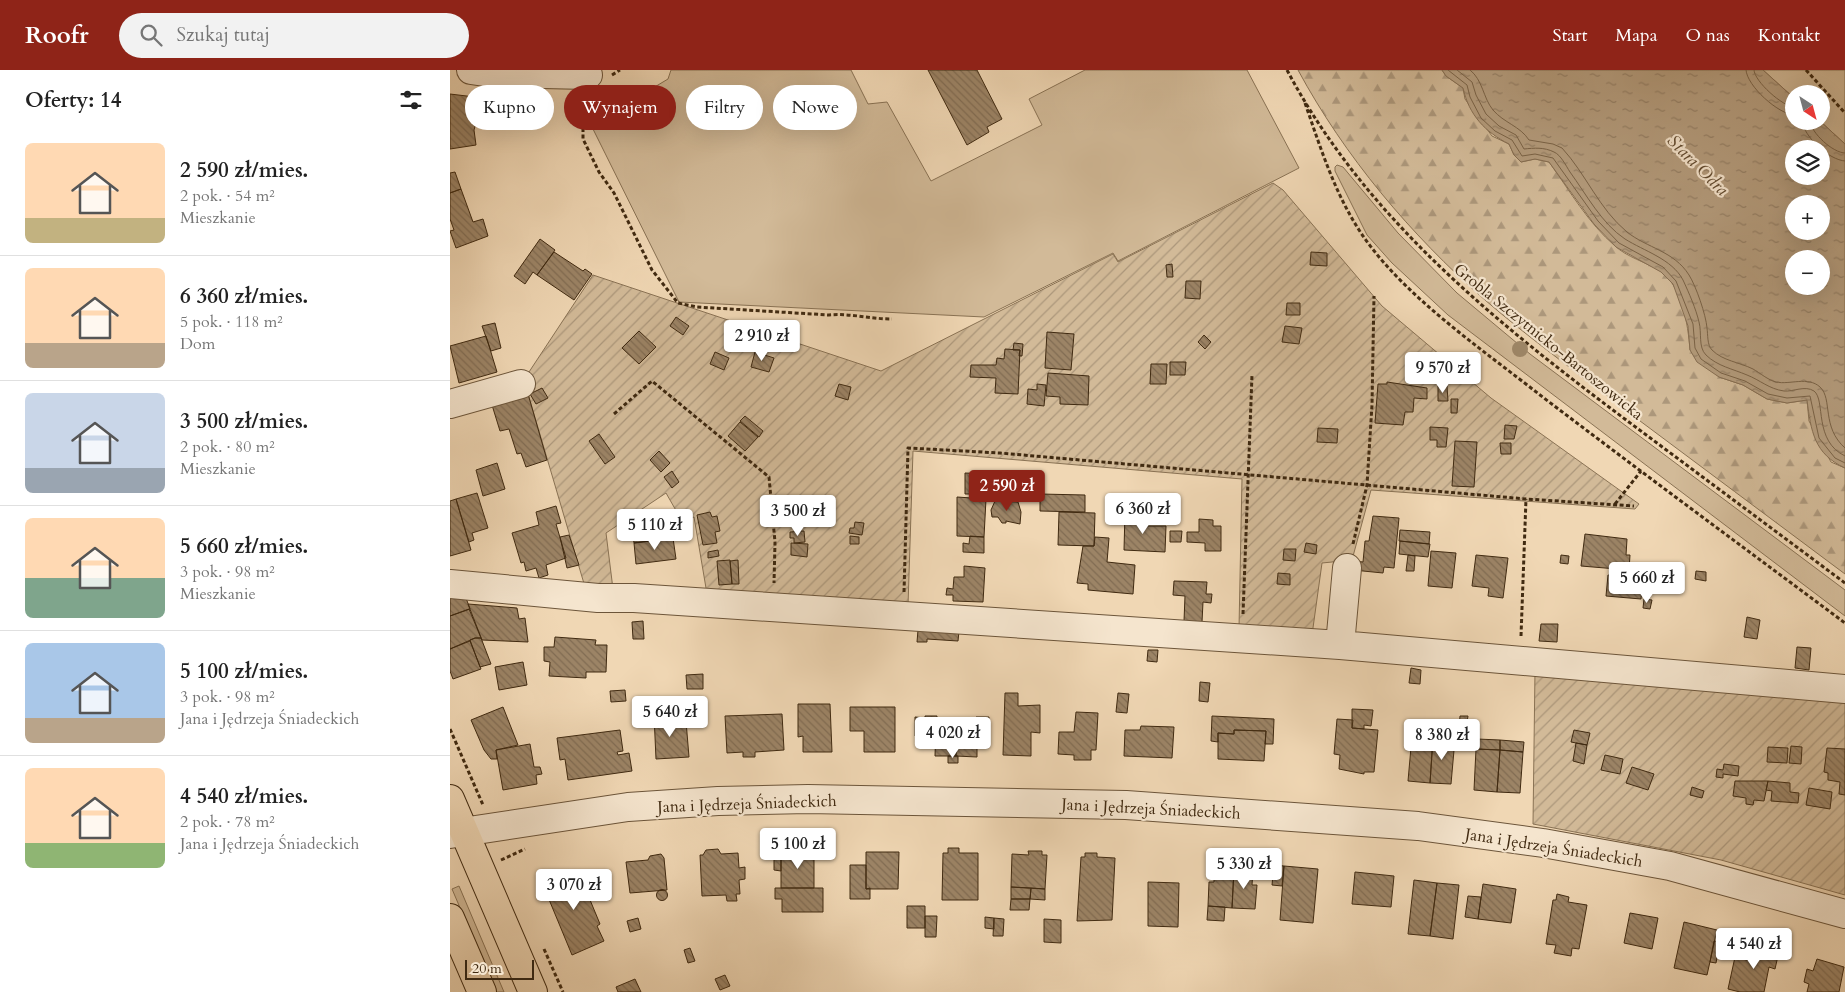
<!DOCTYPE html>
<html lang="pl">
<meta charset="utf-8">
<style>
:root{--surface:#fff;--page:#f2f2f2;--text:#222;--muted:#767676;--line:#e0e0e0;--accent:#8f2418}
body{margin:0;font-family:Cardo,serif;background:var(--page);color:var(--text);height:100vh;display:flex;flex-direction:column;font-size:19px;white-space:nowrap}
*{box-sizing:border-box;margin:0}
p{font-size:16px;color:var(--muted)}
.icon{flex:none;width:28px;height:28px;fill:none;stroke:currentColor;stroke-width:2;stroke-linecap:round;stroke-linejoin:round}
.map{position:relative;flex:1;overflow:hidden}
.side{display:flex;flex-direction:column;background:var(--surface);width:450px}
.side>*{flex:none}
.banner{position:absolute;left:15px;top:15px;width:475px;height:45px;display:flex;gap:10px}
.needle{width:32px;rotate:144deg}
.buttons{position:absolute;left:1335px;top:15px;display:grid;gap:10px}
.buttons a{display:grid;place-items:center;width:45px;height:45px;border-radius:50%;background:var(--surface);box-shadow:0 5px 20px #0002;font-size:25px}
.scale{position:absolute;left:15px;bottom:12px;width:69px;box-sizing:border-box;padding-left:5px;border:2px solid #402a11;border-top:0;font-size:14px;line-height:18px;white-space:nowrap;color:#402a11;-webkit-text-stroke:4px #f5e5ce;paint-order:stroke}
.price{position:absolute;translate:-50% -42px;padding:0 11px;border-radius:5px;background:#fff;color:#222;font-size:16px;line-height:32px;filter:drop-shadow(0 1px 2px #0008)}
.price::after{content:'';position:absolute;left:50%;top:30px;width:15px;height:11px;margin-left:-8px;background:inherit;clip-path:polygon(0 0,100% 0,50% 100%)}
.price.selected{background:var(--accent);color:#fff}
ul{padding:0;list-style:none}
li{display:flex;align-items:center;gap:15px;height:125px;padding:0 25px}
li+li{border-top:1px solid var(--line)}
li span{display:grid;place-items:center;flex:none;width:140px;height:100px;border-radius:8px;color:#555}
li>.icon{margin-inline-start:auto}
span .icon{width:60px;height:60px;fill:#fffc;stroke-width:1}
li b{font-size:21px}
h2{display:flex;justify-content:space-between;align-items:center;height:60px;padding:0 25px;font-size:21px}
.tag{padding:0 18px;border-radius:22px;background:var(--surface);box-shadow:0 5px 20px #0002;font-size:18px;line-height:45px}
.tag.selected{background:var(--accent);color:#fff}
header{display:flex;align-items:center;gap:30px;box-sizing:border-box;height:70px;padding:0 25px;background:var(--accent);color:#fff}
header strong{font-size:24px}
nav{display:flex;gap:28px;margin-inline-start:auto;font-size:18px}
.search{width:350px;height:45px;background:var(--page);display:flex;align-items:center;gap:12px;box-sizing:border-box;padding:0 18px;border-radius:28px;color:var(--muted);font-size:19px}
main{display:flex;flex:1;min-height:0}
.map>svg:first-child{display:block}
.green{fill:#d2ba98;stroke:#897254}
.forest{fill:url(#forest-firs);stroke:#897254}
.garden{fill:url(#garden-furrows);stroke:#897254}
.water{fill:url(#water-ripples);stroke:#866e52;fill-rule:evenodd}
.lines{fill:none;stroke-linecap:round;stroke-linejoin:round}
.shore{stroke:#7a6347;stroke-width:1}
.building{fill:url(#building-back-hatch);stroke:#402a11}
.minor-casing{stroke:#6c553a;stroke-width:30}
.major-casing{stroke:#402a11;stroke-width:30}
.path{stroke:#402a11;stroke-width:3;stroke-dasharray:4 2.5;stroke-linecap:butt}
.minor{stroke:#f5e5ce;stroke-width:28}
.major{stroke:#f0d7b4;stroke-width:28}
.tree{fill:#9f8869}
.labels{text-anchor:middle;stroke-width:4.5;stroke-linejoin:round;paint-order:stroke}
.street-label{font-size:16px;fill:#402a11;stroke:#f5e5ce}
.water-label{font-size:18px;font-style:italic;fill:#634c31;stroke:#f5e5ce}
</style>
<header>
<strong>Roofr</strong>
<div class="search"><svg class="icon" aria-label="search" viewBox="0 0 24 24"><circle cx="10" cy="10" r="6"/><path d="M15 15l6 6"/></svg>Szukaj tutaj</div>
<nav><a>Start</a><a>Mapa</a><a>O nas</a><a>Kontakt</a></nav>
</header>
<main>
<section class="side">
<h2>Oferty: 14<svg class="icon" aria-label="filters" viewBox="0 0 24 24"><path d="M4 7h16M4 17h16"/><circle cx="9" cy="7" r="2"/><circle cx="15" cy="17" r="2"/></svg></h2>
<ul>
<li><span style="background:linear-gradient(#ffd9b3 75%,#c2b280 0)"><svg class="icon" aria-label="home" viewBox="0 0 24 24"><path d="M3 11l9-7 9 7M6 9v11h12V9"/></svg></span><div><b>2 590 zł/mies.</b><p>2 pok. · 54 m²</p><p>Mieszkanie</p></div></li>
<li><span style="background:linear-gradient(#ffd9b3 75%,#b9a48a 0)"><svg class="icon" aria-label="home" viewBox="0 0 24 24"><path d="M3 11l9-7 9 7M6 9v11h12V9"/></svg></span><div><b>6 360 zł/mies.</b><p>5 pok. · 118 m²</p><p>Dom</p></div></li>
<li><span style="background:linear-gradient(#c9d6e8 75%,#9aa5b1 0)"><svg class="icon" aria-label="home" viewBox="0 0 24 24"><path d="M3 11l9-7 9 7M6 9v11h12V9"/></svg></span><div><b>3 500 zł/mies.</b><p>2 pok. · 80 m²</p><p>Mieszkanie</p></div></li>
<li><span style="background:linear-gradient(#ffd9b3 60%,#7fa58c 0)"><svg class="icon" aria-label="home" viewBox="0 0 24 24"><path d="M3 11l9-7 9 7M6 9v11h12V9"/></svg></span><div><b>5 660 zł/mies.</b><p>3 pok. · 98 m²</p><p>Mieszkanie</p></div></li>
<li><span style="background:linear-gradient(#a9c7e8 75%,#b9a48a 0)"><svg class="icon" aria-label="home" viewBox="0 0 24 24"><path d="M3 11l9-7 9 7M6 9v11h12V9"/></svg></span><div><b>5 100 zł/mies.</b><p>3 pok. · 98 m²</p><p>Jana i Jędrzeja Śniadeckich</p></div></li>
<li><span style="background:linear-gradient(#ffd9b3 75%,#8fb573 0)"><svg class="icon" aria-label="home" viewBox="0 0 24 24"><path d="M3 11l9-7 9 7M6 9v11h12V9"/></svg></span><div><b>4 540 zł/mies.</b><p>2 pok. · 78 m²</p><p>Jana i Jędrzeja Śniadeckich</p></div></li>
</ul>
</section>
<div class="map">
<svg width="1395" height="922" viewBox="0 0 1395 922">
<defs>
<pattern id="forest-firs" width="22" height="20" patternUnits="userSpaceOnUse" patternTransform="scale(1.25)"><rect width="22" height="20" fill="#d2ba98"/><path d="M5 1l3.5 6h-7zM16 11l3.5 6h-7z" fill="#ac977b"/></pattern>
<pattern id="garden-furrows" width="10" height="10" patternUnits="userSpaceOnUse" patternTransform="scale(1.25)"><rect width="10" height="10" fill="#d2ba98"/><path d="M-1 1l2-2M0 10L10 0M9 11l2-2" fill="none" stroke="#ac977b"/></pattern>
<pattern id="water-ripples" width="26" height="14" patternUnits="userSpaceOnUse" patternTransform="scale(1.25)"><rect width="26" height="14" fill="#b49c7d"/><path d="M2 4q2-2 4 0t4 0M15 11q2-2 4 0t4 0" fill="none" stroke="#947f65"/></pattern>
<pattern id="building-back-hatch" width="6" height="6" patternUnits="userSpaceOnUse" patternTransform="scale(1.25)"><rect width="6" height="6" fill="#9c8466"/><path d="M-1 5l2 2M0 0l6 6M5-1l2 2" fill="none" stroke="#816c53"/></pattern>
</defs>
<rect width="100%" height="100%" fill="#f0d7b4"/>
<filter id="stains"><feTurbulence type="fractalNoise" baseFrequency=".004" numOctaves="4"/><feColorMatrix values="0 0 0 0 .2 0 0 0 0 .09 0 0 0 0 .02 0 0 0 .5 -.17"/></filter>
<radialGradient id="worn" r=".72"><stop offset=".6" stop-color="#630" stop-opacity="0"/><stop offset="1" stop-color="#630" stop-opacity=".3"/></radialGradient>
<path class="green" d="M221 0H401L418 34 437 32 481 111 592 55 579 29 635 0H797L849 98 668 191 663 183 534 247 229 232 141 55 218 9Z
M1313 0H1395V74L1370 51 1371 24H1344V28Z
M887 95 893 97 948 163 1007 223 1080 284 1395 520V546L998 245 942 193 917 165 885 101V97Z
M9 816 54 922H46L2 819Z"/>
<path class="forest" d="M848 0H992L996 6 1013 18 1015 29 1042 66 1059 74 1064 85 1071 92 1085 89 1099 92C1120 121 1138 153 1165 176 1177 187 1195 192 1209 200 1232 215 1238 254 1240 280L1269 307 1293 315 1317 329 1337 333 1357 330 1359 351 1381 392 1395 398V504C1321 449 1248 394 1174 339 1128 303 1079 268 1035 230 960 164 895 87 848 0Z"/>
<path class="garden" d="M823 113 833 120 932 236 1041 328 1189 434 1185 439 921 420 902 490 872 493 862 565 789 558 792 409 463 381 458 536 257 524 244 447 232 451 216 423 156 463 163 519 135 517 76 317 79 302 143 205 431 301 663 184 668 192Z
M1085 600 1395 625V825L1271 790 1083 754Z"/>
<path class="water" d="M992 0H1313L1344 28V51H1370L1395 74V398C1364 384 1361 361 1357 330L1337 333 1317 329 1293 315 1269 307 1247 292 1240 280 1238 256 1223 214 1211 202 1166 177 1144 154 1099 92 1085 89 1071 92 1064 85 1059 74C1035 62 1019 45 1013 18L996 6ZM1344 79H1371V106H1344ZM1344 134H1371V161H1344ZM1344 189H1371V216H1344Z"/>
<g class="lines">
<path class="shore" d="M998 0 1017 15 1020 27 1031 48 1045 61 1062 70 1072 86 1085 84 1103 88 1148 151 1169 173 1213 197 1226 211 1243 254 1245 278 1251 289 1271 303 1295 311 1318 324 1337 328 1360 326 1369 368 1385 388 1395 393
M1007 0 1022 12 1026 25 1036 44 1049 56 1066 65 1074 79C1084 78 1094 77 1104 82 1111 85 1116 96 1120 102 1136 124 1152 154 1175 169 1194 181 1222 189 1233 210 1239 223 1246 239 1249 252 1252 263 1248 277 1256 285 1267 296 1283 299 1297 305 1310 310 1319 319 1334 321 1343 322 1355 315 1364 321 1376 330 1363 371 1395 386
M1020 0C1033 10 1033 28 1043 40 1054 53 1070 56 1079 70L1103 74 1112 78C1136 104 1149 139 1177 162 1197 178 1224 181 1239 205 1246 216 1256 245 1257 258 1258 265 1257 275 1262 280 1273 291 1289 292 1303 299 1310 303 1318 310 1326 312 1340 315 1358 306 1370 317 1383 329 1371 357 1395 378
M1296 0C1297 16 1328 44 1344 45
M1304 0C1304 11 1333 37 1344 37
M1352 51C1354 67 1379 90 1395 91
M1360 51C1361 63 1383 83 1395 83"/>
</g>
<path class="building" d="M478 0H527L552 49 537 57 539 62 517 75Z
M0 24 33 28 24 60 26 75 0 79Z
M5 102 11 119 0 123V103Z
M11 119 23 152 33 149 38 166 6 178 0 161 4 160 0 149V123Z
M90 169 105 180 87 205 83 202 75 214 64 206Z
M104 182 133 201 135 199 142 204 124 230 87 205Z
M861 182 877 183V196L860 195Z
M722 194 723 207H717L716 195Z
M736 211H751L750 229 735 228Z
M837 233H850V245H836Z
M226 247 239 256 233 265 220 256Z
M45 253 51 278 41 281 32 256Z
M835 256 852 258 849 274 832 272Z
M189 261 206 277 189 294 172 278Z
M597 262 624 264 621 300 595 298Z
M754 265 761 272 755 279 748 272Z
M36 266 47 302 9 313 0 276Z
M564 273 573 274 572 286H569L570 280H563Z
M555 279 570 280 568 324 545 323 546 308 520 307 521 295H546L547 288 554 289Z
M265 282 279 288 274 300 260 294Z
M305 282 324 288 319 302 301 297Z
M720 292H736L735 305H720Z
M701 294H717L716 314H700Z
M598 303 639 306 638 335 610 334V327L596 326Z
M937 312 977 318V329L964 328 963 342H955L953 355 925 353 928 314H937Z
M389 314 401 317 398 330 385 326Z
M587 314 596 315 594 336 577 334 578 319 587 320Z
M988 316H997L998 331H988Z
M92 318 98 328 86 334 80 324Z
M78 324 97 390 76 397 71 383 67 384 59 359 50 361 42 335Z
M1001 329H1008L1007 343H1001Z
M295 346 313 361 309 367 290 351Z
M290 352 308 367 295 381 278 366Z
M1055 355 1067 356 1064 369H1054Z
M980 357 998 358 996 377H987V370H980Z
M868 358 888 359 887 373 867 372Z
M149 364 165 387 155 394 139 371Z
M1005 371 1027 372 1024 417 1002 416Z
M1050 373H1061V384H1051Z
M209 381 220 393 211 402 200 390Z
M47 393 55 419 33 426 26 400Z
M222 401 229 412 222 418 214 407Z
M515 403 538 404V424H515Z
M27 423 38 458 22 463 24 470 19 472 6 429Z
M590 424 635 425V442L590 441Z
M507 427 536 429 534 467 507 466Z
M6 429 21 480 0 486V431Z
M545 431 568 432 571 442 570 454 556 451V453H552L548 447H542L541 440Z
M106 436 111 453 106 454 116 488 96 495 98 505 89 508 86 498 76 501 74 492 71 493 62 463 89 455 86 442Z
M260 442 262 447 267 446 270 461 265 462 267 473 253 475 247 445Z
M609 442 645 443 644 476 608 475Z
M675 442 695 443 694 456H716L715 482 674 480Z
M923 446 949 448 944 498 934 497 933 503 903 500 904 491 913 492 915 471H919Z
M749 449 763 450V456H771V481H755V473L737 472V462H749Z
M405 452 414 453 412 465 399 463 400 458H404Z
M212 453 213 461 222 460 223 468 184 473 183 465 193 464 192 455Z
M950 460 980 462 979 474 949 471Z
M354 461 355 472 344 473V468H340V462Z
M720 461H732L731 472H720Z
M1135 464 1177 469 1176 485H1180L1179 500 1131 496Z
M119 465 129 495 117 498 110 467Z
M400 466 409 467V474H400Z
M520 466 534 467V483L513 482V473L519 474Z
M645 467 659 468 657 492 685 495 683 524 638 520V514L627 513 633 476H644Z
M223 468 226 489 186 494 184 473Z
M950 471 980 474 978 487 949 484Z
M341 473 358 474 357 487 341 485Z
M856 473 867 475 866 484 854 482Z
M834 479H846L845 491 833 490Z
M268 480 269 486 258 488V482Z
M981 481 1006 483 1002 518 978 516Z
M958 485 965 486 964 501H956Z
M1026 485 1058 488 1053 528 1038 526 1039 518 1022 516Z
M1111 485 1119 486 1118 494 1110 493Z
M280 490 282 514 269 515 267 491Z
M288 490 289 514H282L280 491Z
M514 496 535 498 533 532 503 531V525H496L497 518 503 519 504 507H514Z
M1214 500 1227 501 1226 509 1213 508Z
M1246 501 1256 502V511L1245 509Z
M828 503 840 504V515L827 514Z
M1158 505 1193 508 1191 529 1156 526Z
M724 511 757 512 756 524H762L761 533 753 532 752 552 734 551 735 526 723 525Z
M0 527 16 528 20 539 0 546Z
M1194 529 1202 530 1200 539 1193 538Z
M18 534 67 538 69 549 75 548 78 572 32 570Z
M19 539 31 568H25L0 579V546Z
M1297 547 1310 550 1307 569 1294 567Z
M193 551 194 569H183L182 552Z
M1091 554H1108L1107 572 1089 571Z
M468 560 509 561 508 571 477 569V572H467Z
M105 567 146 570 145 575H157L156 602H136V608L99 606 100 592 94 591V577H104Z
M25 568H31L41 594 30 597 20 570Z
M20 571 31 599 3 609 0 601V579Z
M1347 577 1361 578 1359 600 1345 598Z
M698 580H708L707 592 697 591Z
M73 592 77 615 49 620 45 597Z
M961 598 971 600 970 614 959 613Z
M253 604V619H237L236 605Z
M750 612 760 613 758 632 749 631Z
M175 620 176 631 161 632 160 621Z
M555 623H568V636L590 635V663L581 662V686L553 685Z
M668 623 679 624 677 643 666 642Z
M348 634H380L382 682H353V666L348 667Z
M53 637 68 675 46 680 47 689H41L34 680 21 650Z
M400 637H445V682H414V661H400Z
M902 639 923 640 921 656 914 655V659L902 658Z
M626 642 648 643 646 680H641V690H624V685L608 684 609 662H624Z
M220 643V652L236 651 239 687 206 689 204 645Z
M332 644 334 680 305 682V687H293V682L277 683 275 646Z
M475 646H487L486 667 475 666Z
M762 646 824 649 823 674H815L816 661 784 660V664L768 663V672L761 671Z
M1010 646H1018L1016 658H1009Z
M465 647 476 648 475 666H465Z
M526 647H539L538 669H527Z
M887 649 903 650 902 658 928 660 924 702H914V704L889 699 890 685 884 684Z
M486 654 506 655V686H485Z
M506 655H527V687L506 686Z
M691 656 724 657 722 688 674 686 675 660H690Z
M170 660 173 681 167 682 168 685 179 683 182 701 118 710 115 689 110 690 107 668Z
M784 660 816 661 814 691 768 689V663L784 664Z
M963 660 984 661 983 668 962 666Z
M1124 660 1140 663 1137 675 1121 672Z
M984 661 1005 663V669L983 668Z
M962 666 983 668 980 713 958 711Z
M983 668 1005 669 1001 714 980 713Z
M1027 669 1050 670V680L1026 679Z
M1050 670 1074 672 1073 682 1050 680Z
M1126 673 1137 675 1134 694 1123 691Z
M80 674 84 697H90L92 704 86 705 87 714 53 720 46 680Z
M1341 676 1352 677 1351 694 1339 693Z
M1318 677 1338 678 1337 693 1317 692Z
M1377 678 1395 679V725L1389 724 1390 712 1378 710V703L1374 702Z
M1026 679 1050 680 1047 722 1024 720Z
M1050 680 1073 682 1070 723 1047 722Z
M1155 685 1173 689 1170 704 1151 700Z
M498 686H508V693H498Z
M1274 694 1289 696 1288 706 1273 704V708L1266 707 1267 699 1273 700Z
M1182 697 1204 704 1198 720 1176 713Z
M1285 711H1318L1314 731 1304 730 1303 735 1296 734V728L1283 726Z
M1318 711 1340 713V722L1349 723 1348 733 1321 731 1322 721 1316 720Z
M1242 717 1254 721 1252 728 1240 725Z
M1359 718 1382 722 1380 739 1356 735Z
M498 778H509V783H528V830H492L493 783H498Z
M268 779 271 784 288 783 289 798 295 797V809L289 810 290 824H286L287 831H277L276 825 252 826 250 785H253L256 780Z
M578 781H592V785H597L595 819 561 817 562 784 579 785Z
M331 782H364V818H331Z
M416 782H449L448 819H416Z
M324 783H331V801L324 800Z
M635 783H647V787L665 788 662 850 627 851 631 787H635Z
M211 784 214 788 217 820 180 823 176 792 198 790 200 786Z
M400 795H416V819L420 818V829H400Z
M824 795 834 796 832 816 822 815Z
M834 796 868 799 863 853 830 850Z
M764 798 784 799 782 838 758 836 759 812H764Z
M784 799 803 800 802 815H807L805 839 782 838Z
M108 801 111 808 128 801 150 854 147 856 154 871 122 885 93 815 97 814 94 807Z
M905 802 944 806 941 837 902 834Z
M964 810 987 813 980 866 958 864Z
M698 812 729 813 728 857 698 856Z
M987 813 1009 815 1003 869 980 866Z
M1033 814 1066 819 1061 853 1028 849Z
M561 817 581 818 580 829H561Z
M325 818H373V842H332V829H325Z
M581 818 595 819V830L580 829Z
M206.5 825a5.5 5.5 0 1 1 11 0a5.5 5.5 0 1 1-11 0Z
M1107 824 1119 827 1118 832 1137 835 1129 879 1122 878 1121 886 1104 883 1106 875 1096 874 1103 830H1106Z
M1018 826 1031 827 1028 849 1015 847Z
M561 829H580L579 840H560Z
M457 836H475V858H457Z
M758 836 775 837 774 851 757 850Z
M1180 843 1208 848 1202 879 1174 873Z
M475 846H487L486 867H475Z
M535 847 544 848V859L535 858Z
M188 848 191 859 180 862 177 851Z
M544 848 554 849 553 866H543Z
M594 849 611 850V873L594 872Z
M1234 852 1267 860 1257 905 1224 898Z
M1264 871 1270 872 1266 893 1260 892Z
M1309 872 1330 877 1325 899 1319 897 1314 922H1290L1278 919 1285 887 1304 892Z
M240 878 245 891 238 893 234 880Z
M1367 889 1394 897 1389 922H1357L1359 914 1354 912 1357 899 1363 901Z
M275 905 280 916 270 920 265 909Z
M185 909 191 922H168L166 917Z"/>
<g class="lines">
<g class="minor-casing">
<path id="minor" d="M21 0 41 3 138 5
M0 334 71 314
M0 514 148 528H184L890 575 1395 619
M890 575 897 498
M0 764 178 737 268 731 358 729 676 735 968 756 1093 773 1220 796 1395 844"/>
</g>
<g class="major-casing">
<path id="major" d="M0 729 83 922
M0 848 32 922"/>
</g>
<path class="path" d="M837 0C921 159 1066 268 1207 373 1270 420 1332 466 1395 513
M1356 0 1395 43
M162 5 170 0
M161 18 158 34 133 55V69L149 102 164 123 202 200 228 233 247 237 379 245C400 243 420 249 442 249
M855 33C872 82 887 131 918 173 961 231 1033 280 1090 325 1191 402 1293 477 1395 553
M164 344 202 311 319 407 325 472 324 513
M1165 434 1191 401
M903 474 917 415 922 335 924 226
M454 522 458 378 550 383 1076 429 1184 436
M793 544 802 305
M1071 566 1076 429
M0 659 33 735
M51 790 75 779
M94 879 113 922"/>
<use href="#minor" class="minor"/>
<use href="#major" class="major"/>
</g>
<circle class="tree" cx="1070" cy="279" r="8"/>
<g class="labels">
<g class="street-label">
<text transform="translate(1099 271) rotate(39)" y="6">Grobla Szczytnicko-Bartoszowicka</text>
<text transform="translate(297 733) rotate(-2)" y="6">Jana i Jędrzeja Śniadeckich</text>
<text transform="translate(701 738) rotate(3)" y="6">Jana i Jędrzeja Śniadeckich</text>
<text transform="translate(1104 777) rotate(9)" y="6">Jana i Jędrzeja Śniadeckich</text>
</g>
<g class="water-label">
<text transform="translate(1248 95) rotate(45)" y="6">Stara Odra</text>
</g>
</g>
<rect width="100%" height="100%" filter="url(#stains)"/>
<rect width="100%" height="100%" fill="url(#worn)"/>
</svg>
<div class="buttons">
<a><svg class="needle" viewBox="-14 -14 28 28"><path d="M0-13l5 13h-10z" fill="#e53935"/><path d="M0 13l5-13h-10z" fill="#767676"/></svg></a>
<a><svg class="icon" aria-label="layers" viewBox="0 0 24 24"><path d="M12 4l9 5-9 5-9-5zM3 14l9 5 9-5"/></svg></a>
<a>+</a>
<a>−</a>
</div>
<div class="scale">20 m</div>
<b class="price" style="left:312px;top:292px">2 910 zł</b>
<b class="price" style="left:993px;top:324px">9 570 zł</b>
<b class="price selected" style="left:557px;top:442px">2 590 zł</b>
<b class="price" style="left:693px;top:465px">6 360 zł</b>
<b class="price" style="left:348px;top:467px">3 500 zł</b>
<b class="price" style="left:205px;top:481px">5 110 zł</b>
<b class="price" style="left:1197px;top:534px">5 660 zł</b>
<b class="price" style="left:220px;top:668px">5 640 zł</b>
<b class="price" style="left:503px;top:689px">4 020 zł</b>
<b class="price" style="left:992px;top:691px">8 380 zł</b>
<b class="price" style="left:348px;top:800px">5 100 zł</b>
<b class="price" style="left:794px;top:820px">5 330 zł</b>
<b class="price" style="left:124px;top:841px">3 070 zł</b>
<b class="price" style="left:1304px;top:900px">4 540 zł</b>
<div class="banner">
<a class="tag">Kupno</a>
<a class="tag selected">Wynajem</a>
<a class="tag">Filtry</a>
<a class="tag">Nowe</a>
</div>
</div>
</main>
